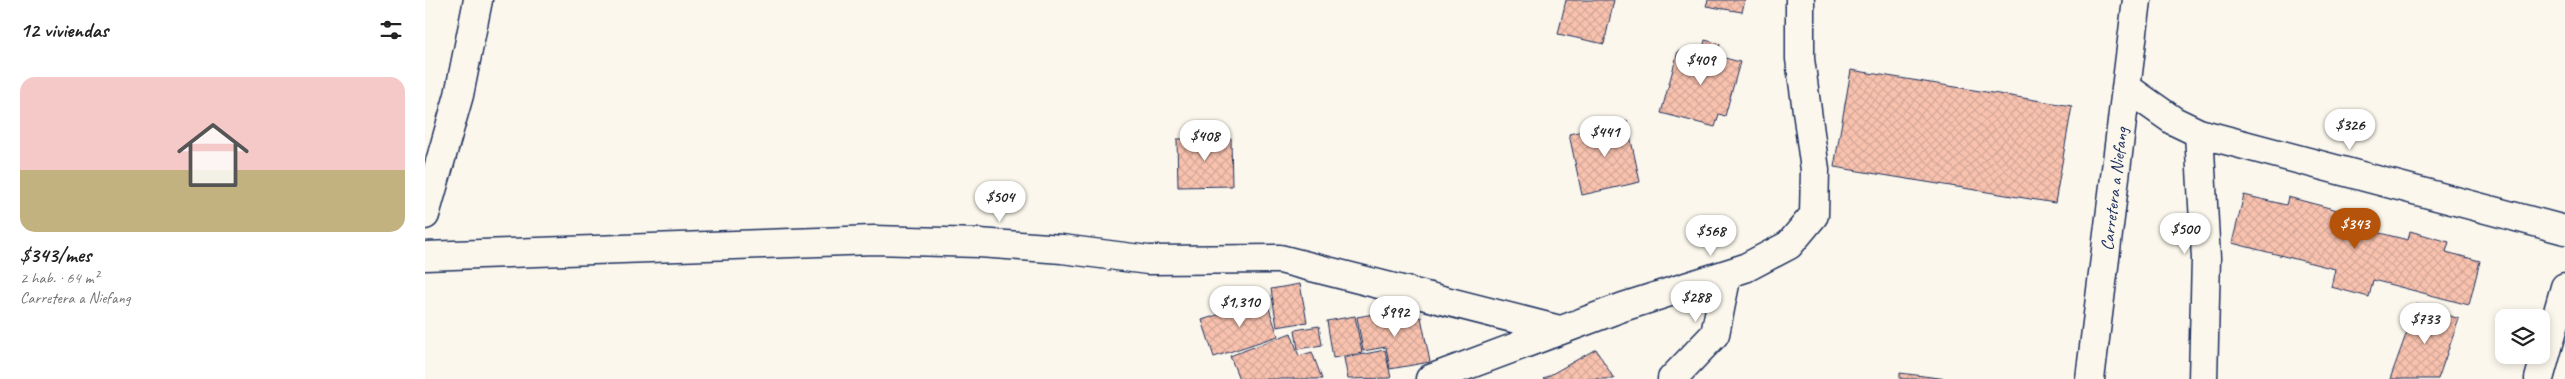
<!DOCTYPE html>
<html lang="es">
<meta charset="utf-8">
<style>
:root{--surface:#fff;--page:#f2f2f2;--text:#222;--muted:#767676;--accent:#b45309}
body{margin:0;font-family:Caveat,sans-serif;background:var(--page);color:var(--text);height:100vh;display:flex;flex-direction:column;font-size:19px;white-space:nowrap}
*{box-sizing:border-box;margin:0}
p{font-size:16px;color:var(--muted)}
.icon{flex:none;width:28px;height:28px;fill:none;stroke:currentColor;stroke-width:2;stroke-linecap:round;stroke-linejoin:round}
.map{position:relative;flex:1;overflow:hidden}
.panel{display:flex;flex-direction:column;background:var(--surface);width:425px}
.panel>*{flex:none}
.controls{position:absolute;left:2070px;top:309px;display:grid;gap:10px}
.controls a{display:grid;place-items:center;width:55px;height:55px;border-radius:10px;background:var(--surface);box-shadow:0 2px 8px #0003;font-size:25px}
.price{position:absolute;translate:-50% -42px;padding:0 11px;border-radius:18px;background:#fff;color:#222;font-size:16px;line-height:32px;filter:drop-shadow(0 1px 2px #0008)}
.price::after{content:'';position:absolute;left:50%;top:30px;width:15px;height:11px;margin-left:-8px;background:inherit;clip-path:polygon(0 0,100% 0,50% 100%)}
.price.selected{background:var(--accent);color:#fff}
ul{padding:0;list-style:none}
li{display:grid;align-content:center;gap:10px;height:265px;padding:0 20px}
li span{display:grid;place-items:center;height:155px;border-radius:15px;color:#555}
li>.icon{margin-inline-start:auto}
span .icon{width:90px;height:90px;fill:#fffc;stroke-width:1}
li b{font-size:21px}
h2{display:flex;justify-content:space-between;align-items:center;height:60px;padding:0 20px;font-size:21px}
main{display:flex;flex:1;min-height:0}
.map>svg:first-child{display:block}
.building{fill:url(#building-cross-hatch);stroke:#1b2f5e}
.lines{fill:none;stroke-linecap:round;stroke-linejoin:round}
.street-casing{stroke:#1b2f5e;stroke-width:31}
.primary-casing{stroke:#1b2f5e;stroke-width:31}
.street{stroke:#fbf7ec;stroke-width:28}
.primary{stroke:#fbf7ec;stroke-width:28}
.labels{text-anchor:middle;stroke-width:4.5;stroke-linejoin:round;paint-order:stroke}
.street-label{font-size:18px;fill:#1b2f5e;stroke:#fbf7ec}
</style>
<main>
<section class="panel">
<h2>12 viviendas<svg class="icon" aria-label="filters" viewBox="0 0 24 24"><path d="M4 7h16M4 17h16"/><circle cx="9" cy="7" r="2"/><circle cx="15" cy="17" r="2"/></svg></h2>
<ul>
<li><span style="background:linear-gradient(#f6c9c9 60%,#c2b280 0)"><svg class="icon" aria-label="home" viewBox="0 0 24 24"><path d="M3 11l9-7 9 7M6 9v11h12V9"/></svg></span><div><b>$343/mes</b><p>2 hab. · 64 m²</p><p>Carretera a Niefang</p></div></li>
</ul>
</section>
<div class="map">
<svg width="2140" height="379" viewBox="0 0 2140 379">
<defs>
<pattern id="building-cross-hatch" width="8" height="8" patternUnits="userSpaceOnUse" patternTransform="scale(1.25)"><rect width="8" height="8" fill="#f9c2ae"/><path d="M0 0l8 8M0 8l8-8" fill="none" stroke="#d5a798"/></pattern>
</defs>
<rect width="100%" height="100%" fill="#fbf7ec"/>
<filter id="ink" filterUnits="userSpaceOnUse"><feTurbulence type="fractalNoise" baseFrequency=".02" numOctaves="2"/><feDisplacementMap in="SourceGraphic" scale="10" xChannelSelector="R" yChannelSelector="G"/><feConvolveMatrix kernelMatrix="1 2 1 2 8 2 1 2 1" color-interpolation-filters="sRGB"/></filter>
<g filter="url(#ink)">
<path class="building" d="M1141 0H1189L1179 44 1133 34Z
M1283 0H1320L1317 12 1281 6Z
M1280 40 1295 44 1292 56 1315 62 1300 116 1294 114 1290 127 1236 113 1253 51 1276 58Z
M1426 70 1647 106 1630 203 1409 167Z
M1202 121 1215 182 1157 195 1144 134Z
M806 138 807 186 753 187 752 139Z
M1819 195 1861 205 1863 197 1916 211 1914 223 1983 240 1985 231 2024 242 2021 252 2055 261 2044 305 1948 280 1944 297 1906 287 1910 269 1807 243Z
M875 284 882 322 852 327 846 289Z
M841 299 853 336 789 357 777 320Z
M1992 304 2034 319 2013 379H1965Z
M976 309 977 320 996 317 1005 362 965 369 961 347 938 351 932 317Z
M930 316 937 353 908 358 902 321Z
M894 326 897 345 873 349 870 330Z
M866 333 874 356 887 352 897 379H814L805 356Z
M1171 349 1189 379H1118Z
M960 350 966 378 923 379 919 358Z
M1475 373 1522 379H1475Z"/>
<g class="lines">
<g class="street-casing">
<path id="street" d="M1702 88 1749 121 1774 133 2140 230
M1774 133 1781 258 1778 379
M0 215 34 95 53 0
M0 256 449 240 554 243 637 249 723 260 855 259 1135 330
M1005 379 1198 307 1320 268 1364 245 1389 215 1390 170 1375 59V0
M1247 379 1290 334 1302 274
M2114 379 2140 287"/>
</g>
<g class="primary-casing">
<path id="primary" d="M1665 379 1712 0"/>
</g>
<use href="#street" class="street"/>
<use href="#primary" class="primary"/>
</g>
</g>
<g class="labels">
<g class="street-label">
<text transform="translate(1689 189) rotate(-83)" y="6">Carretera a Niefang</text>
</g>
</g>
</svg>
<div class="controls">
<a><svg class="icon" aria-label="layers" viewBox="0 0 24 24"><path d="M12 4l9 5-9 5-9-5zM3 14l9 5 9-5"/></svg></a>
</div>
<b class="price" style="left:1276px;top:86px">$409</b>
<b class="price" style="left:1925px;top:151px">$326</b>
<b class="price" style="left:1180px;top:158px">$441</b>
<b class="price" style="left:780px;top:162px">$408</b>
<b class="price" style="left:575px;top:223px">$504</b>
<b class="price selected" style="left:1930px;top:250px">$343</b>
<b class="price" style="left:1760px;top:255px">$500</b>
<b class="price" style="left:1286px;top:257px">$568</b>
<b class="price" style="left:1271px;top:323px">$288</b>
<b class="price" style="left:815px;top:328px">$1,310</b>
<b class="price" style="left:970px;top:338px">$992</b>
<b class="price" style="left:2000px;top:345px">$733</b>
</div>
</main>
